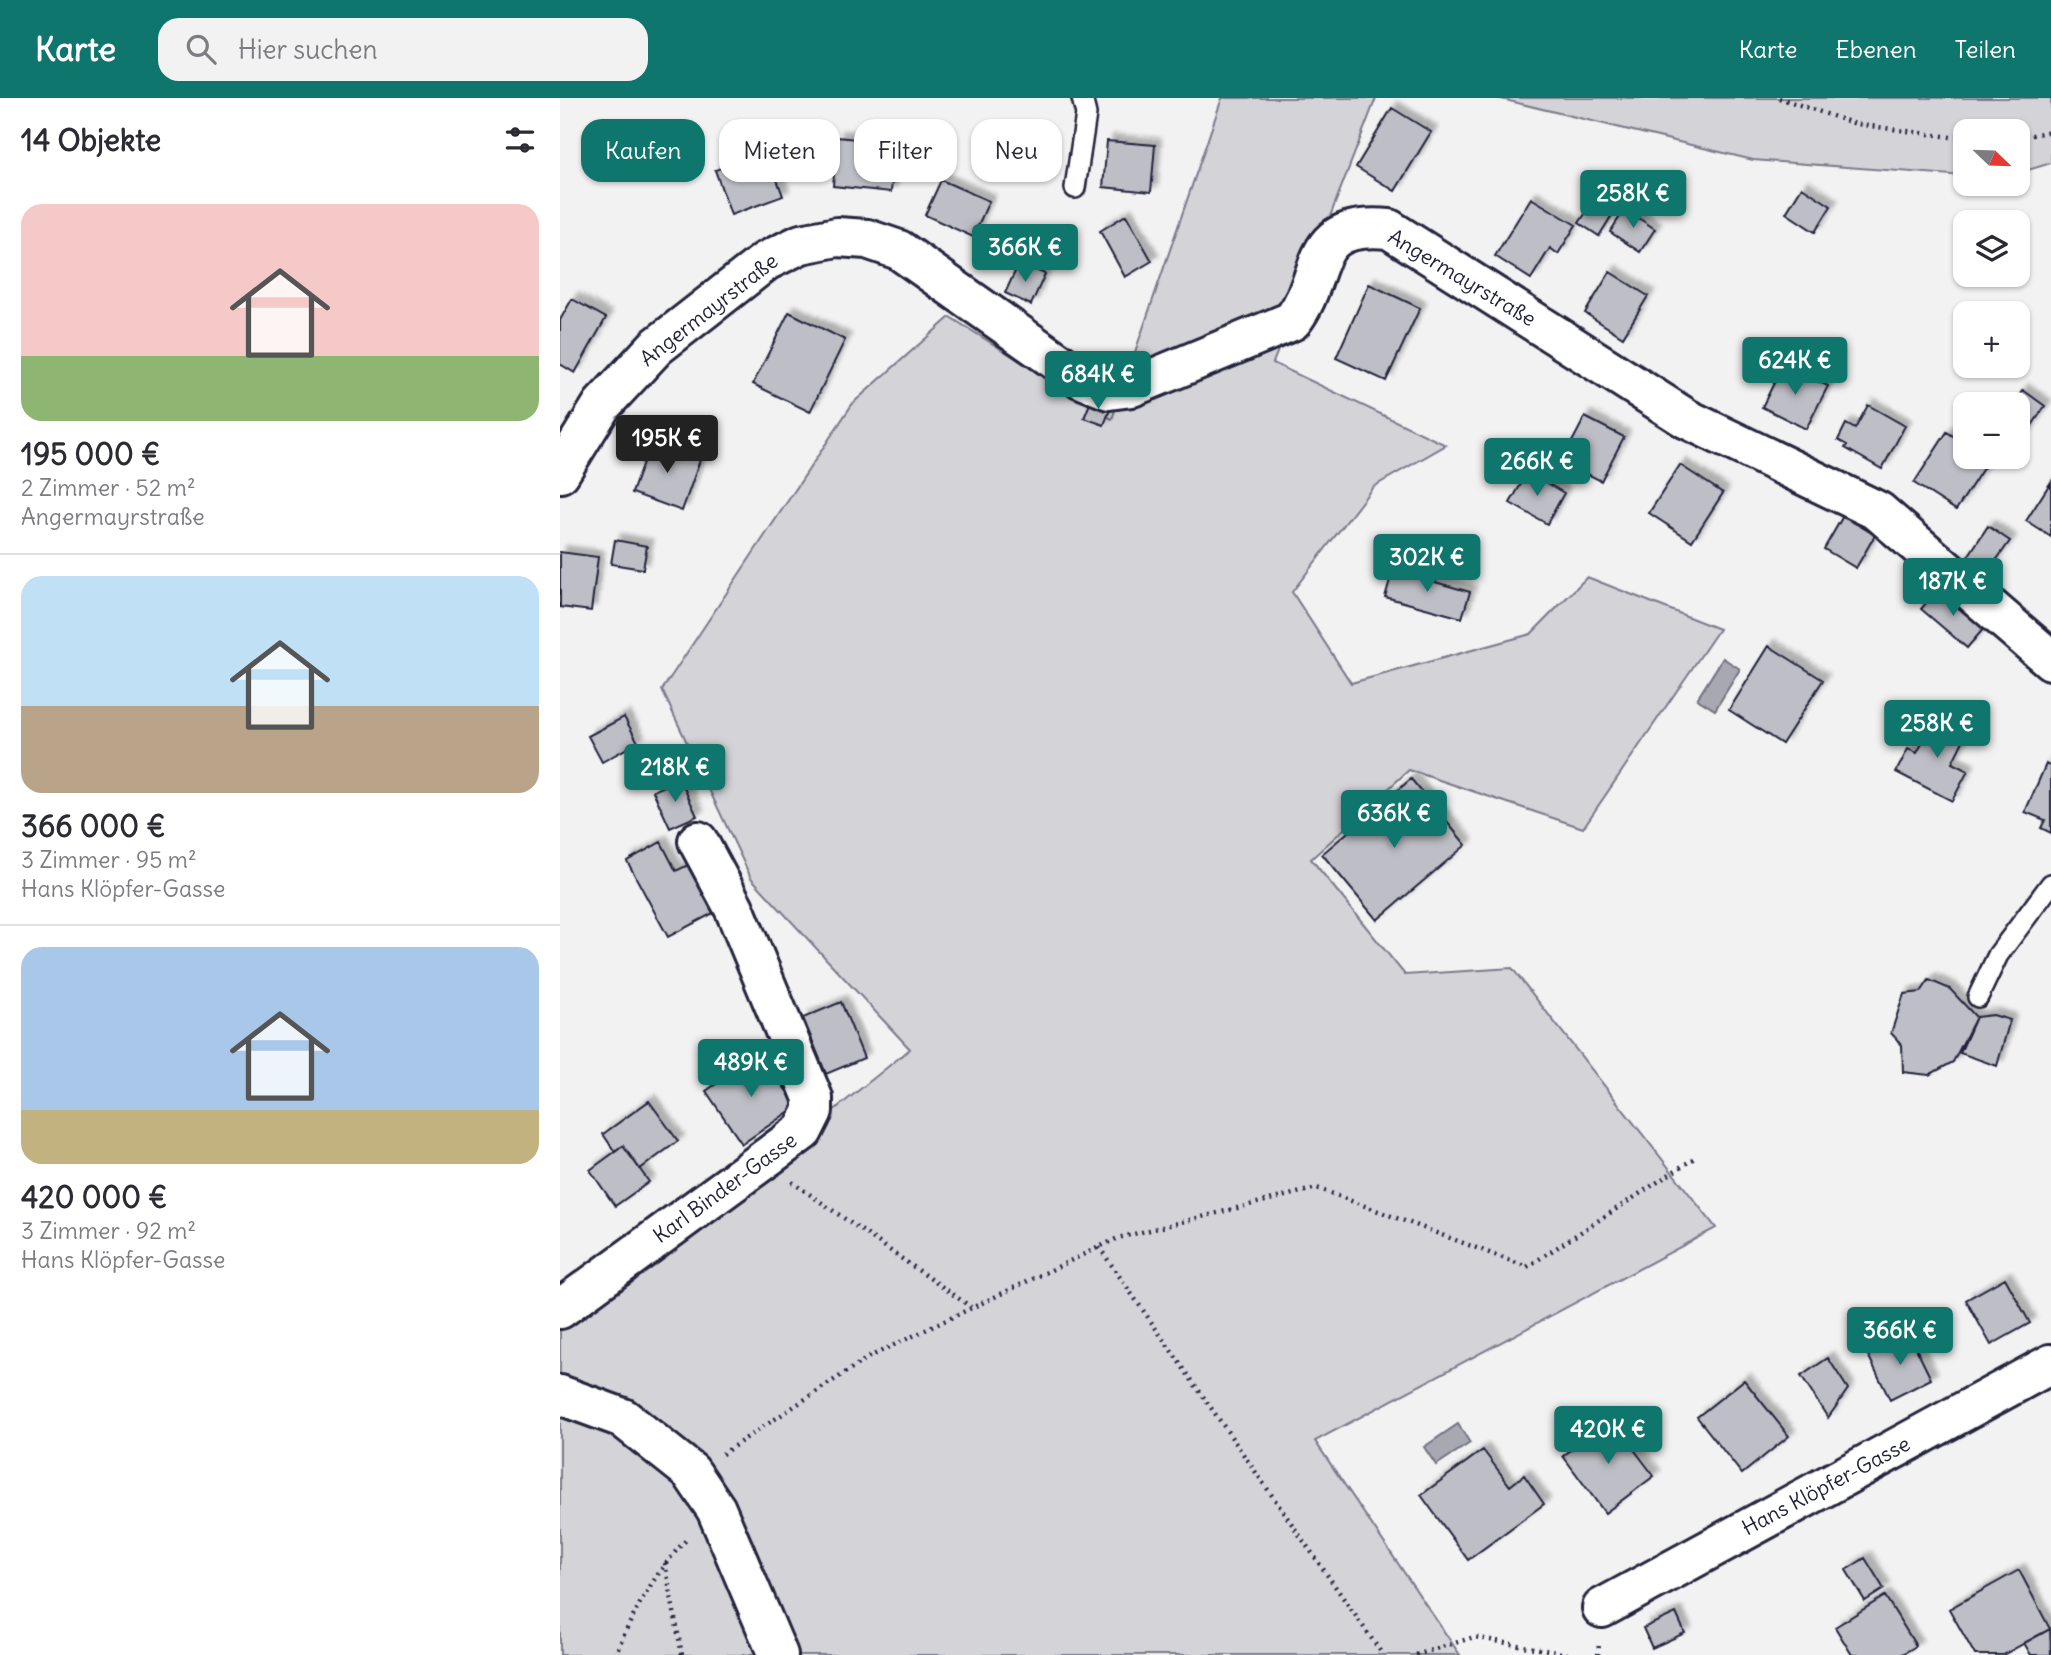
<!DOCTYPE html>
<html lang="de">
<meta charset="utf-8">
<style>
:root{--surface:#fff;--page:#f2f2f3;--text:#2b2b33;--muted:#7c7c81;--line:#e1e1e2;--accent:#0f766e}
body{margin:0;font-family:Delius,sans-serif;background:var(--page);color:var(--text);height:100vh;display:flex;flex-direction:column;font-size:26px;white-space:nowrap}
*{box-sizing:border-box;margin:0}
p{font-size:23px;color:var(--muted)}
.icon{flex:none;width:38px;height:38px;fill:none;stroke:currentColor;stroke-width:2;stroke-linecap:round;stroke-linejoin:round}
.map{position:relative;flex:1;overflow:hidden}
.sheet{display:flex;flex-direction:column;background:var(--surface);width:560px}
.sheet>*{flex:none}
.top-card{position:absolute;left:21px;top:21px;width:665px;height:63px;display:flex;gap:14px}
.needle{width:46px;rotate:113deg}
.fabs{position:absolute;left:1393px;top:21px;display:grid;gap:14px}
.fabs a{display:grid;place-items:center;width:77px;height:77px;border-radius:14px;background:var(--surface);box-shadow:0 2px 5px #0004;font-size:35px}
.price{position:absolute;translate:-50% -60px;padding:0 16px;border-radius:7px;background:var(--accent);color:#fff;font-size:23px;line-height:46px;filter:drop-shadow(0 2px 4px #0008)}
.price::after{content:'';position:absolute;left:50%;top:42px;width:21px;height:16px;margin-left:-10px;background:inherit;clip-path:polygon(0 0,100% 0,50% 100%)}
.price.active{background:#222;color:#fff}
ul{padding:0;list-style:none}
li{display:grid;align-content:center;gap:14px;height:371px;padding:0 21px}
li+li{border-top:2px solid var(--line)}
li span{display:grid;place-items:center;height:217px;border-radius:21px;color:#555}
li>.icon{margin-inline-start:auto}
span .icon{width:126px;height:126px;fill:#fffc;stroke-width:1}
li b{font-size:30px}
h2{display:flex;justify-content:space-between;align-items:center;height:84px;padding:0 21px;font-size:30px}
.tag{padding:0 24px;border-radius:21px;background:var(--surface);box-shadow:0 2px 5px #0004;font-size:24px;line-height:63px}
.tag.active{background:var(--accent);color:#fff}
header{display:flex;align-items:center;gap:42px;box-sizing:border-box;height:98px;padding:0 35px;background:var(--accent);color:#fff}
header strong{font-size:33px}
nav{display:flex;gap:38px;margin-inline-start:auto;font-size:24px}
.search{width:490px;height:63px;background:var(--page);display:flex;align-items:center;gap:18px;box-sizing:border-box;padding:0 24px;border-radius:21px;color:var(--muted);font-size:26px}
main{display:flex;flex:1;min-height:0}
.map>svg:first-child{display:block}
.green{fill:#d3d3d8;stroke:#7a7a8a;stroke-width:2}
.water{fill:#a8a8b2;stroke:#727282;stroke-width:2}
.building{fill:#bebec6;stroke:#22223b;stroke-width:2;filter:url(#shadow)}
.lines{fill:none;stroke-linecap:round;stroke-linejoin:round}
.service-casing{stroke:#22223b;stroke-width:24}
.minor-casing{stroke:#22223b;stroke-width:44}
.path{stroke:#22223b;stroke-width:4.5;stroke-dasharray:2 5;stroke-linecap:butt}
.service{stroke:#fff;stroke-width:19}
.minor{stroke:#fff;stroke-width:38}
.labels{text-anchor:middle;stroke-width:5;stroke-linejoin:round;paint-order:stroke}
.street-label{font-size:21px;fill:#22223b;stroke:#fff}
</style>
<header>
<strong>Karte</strong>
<div class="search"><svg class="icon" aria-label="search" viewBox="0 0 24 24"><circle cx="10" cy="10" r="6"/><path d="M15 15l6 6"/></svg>Hier suchen</div>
<nav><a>Karte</a><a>Ebenen</a><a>Teilen</a></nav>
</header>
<main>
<section class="sheet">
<h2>14 Objekte<svg class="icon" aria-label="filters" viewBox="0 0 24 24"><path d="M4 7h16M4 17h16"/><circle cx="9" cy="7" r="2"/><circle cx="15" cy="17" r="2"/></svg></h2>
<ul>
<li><span style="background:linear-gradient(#f6c9c9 70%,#8fb573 0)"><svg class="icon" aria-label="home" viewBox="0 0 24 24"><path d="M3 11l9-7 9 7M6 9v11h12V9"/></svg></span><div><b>195 000 €</b><p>2 Zimmer · 52 m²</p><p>Angermayrstraße</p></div></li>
<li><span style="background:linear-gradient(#bfe0f5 60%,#b9a48a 0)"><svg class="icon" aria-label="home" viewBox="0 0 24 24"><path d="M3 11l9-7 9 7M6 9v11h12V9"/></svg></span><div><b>366 000 €</b><p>3 Zimmer · 95 m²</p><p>Hans Klöpfer-Gasse</p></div></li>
<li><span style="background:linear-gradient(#a9c7e8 75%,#c2b280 0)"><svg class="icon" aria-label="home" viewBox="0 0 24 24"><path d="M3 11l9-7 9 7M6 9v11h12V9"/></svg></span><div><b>420 000 €</b><p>3 Zimmer · 92 m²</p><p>Hans Klöpfer-Gasse</p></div></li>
</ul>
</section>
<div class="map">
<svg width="1491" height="1557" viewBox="0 0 1491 1557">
<defs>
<filter id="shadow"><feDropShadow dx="6" dy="-6" stdDeviation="2" flood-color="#0004"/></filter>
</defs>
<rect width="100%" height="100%" fill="#f2f2f3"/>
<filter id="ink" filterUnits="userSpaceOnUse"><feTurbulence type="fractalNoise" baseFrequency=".0143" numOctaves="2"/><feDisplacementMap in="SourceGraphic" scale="14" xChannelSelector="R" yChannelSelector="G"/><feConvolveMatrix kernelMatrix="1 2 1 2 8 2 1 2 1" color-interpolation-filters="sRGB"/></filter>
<g filter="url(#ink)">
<path class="green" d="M662 0H816L713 265 886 347 813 389 732 494 791 585 971 536 1027 479 1159 531 1023 730 849 672 751 761 845 877 952 870 1156 1130 755 1343 900 1557H0V1233L350 951 191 780 102 592 293 305 390 219 552 321Z
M937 0H1491V65L1458 75V33H1405V78L1193 62Z"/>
<path class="water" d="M1163 560 1180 571 1155 612 1137 601Z
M898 1326 910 1345 876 1367 864 1349Z"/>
<path class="building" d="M832 10 871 34 835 93 796 69Z
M277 39 336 45 331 94 273 88Z
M547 43 595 47 591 94 543 89Z
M207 54 223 98 171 117 155 72Z
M381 82 429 103 413 139 365 117Z
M1242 89 1271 108 1255 134 1226 115Z
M1041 92 1060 104 1039 138 1019 125Z
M971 100 1016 127 998 156 990 150 971 181 935 158Z
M1065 111 1095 131 1080 154 1050 134Z
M566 117 592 163 565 179 540 133Z
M459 165 485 176 471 207 445 195Z
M1050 174 1088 198 1063 239 1025 215Z
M809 186 860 210 826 283 776 260Z
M12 201 46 220 15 275 0 266V222Z
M229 214 285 242 250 314 193 286Z
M1223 267 1268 288 1246 331 1202 309Z
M1463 292 1485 308 1465 338 1458 334V306H1453Z
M533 298 552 306 544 327 524 320Z
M1308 307 1345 328 1322 371 1285 350 1287 347 1278 342 1286 326 1295 331Z
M1025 319 1064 339 1041 383 1002 363Z
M1387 334 1405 346V359L1429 361 1396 412 1354 385Z
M91 342 141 359 122 413 72 395Z
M1120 367 1163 395 1132 443 1089 415Z
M968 374 1004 395 987 426 950 405Z
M1491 384V439L1466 423Z
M1283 418 1315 437 1296 470 1264 451Z
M1428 428 1450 443 1425 478 1405 463Z
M55 442 87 448 83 471 51 466Z
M0 454 38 459 31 513 0 509Z
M833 472 910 494 902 520 825 499Z
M1379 490 1425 529 1407 550 1361 511Z
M1209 548 1263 582 1222 646 1169 612Z
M1377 617 1408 633 1392 665 1408 673 1392 703 1336 674 1348 651 1357 655Z
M64 619 78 644 42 664 28 638Z
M1486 666 1491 669V735L1481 730 1485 722 1465 714Z
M120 681 137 718 110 730 93 693Z
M851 681 906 747 817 822 762 756Z
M101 744 116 773 134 764 159 812 108 839 67 763Z
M1369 882 1390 891 1416 919 1393 964 1369 977 1343 974 1342 947 1331 935 1344 896 1361 894Z
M281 904 304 960 266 976 243 920Z
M1433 917 1450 922 1437 968 1400 955 1416 919Z
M200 955 237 1008 182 1046 146 993Z
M89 1003 118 1043 80 1071 63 1048 55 1054 43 1036Z
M63 1048 89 1084 55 1108 30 1072Z
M1445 1180 1470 1225 1431 1247 1406 1202Z
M1349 1236 1371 1281 1330 1302 1308 1257Z
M1268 1260 1288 1291 1268 1320 1241 1278Z
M1184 1282 1229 1338 1182 1376 1137 1319Z
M1051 1321 1094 1378 1045 1415 1003 1358Z
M923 1352 950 1388 964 1377 984 1406 908 1462 861 1397Z
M1305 1460 1324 1491 1305 1503 1286 1472Z
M1459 1472 1490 1531 1443 1557H1415L1389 1511Z
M1325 1498 1356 1548 1341 1557H1292L1275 1529Z
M1116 1515 1125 1535 1092 1550 1083 1530Z
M1490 1531 1491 1557H1471L1464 1545Z"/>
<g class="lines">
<g class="service-casing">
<path id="service" d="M515 90 526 16 522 0
M1418 899 1438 857 1491 786"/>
</g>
<g class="minor-casing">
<path id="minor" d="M0 375 42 307 96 249 206 163 241 146 277 139 307 141 339 152 522 281 549 292 572 289 732 223C768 178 744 123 829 131L1127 321 1318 413 1491 562
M0 1211 243 1033 253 1013V1000L174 810 138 743
M0 1297 63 1320 131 1374 156 1411 218 1557
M1042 1510 1491 1266"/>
</g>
<path class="path" d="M1219 0 1296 26 1405 41
M1458 40 1491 33
M232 1084 411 1209
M539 1149 823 1557
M162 1356 309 1259 558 1140 757 1090 967 1169 1136 1059
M105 1465 122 1557
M55 1557C74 1513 94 1475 128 1440
M856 1557 914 1539 1012 1557
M1038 1557 1039 1546"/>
<use href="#service" class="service"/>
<use href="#minor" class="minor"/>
</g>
</g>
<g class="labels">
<g class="street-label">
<text transform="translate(902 180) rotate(31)" y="7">Angermayrstraße</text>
<text transform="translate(149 212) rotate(-38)" y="7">Angermayrstraße</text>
<text transform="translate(165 1090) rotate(-36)" y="7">Karl Binder-Gasse</text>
<text transform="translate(1266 1388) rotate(-28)" y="7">Hans Klöpfer-Gasse</text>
</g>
</g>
</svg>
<div class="fabs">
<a><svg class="needle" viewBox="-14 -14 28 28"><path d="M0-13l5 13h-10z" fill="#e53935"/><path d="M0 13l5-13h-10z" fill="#7c7c81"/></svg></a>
<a><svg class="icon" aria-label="layers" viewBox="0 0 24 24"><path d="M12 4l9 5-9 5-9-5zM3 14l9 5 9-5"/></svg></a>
<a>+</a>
<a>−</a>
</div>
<b class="price" style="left:1073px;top:132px">258K €</b>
<b class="price" style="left:465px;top:186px">366K €</b>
<b class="price" style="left:1235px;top:299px">624K €</b>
<b class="price" style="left:538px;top:313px">684K €</b>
<b class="price active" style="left:107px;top:377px">195K €</b>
<b class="price" style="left:977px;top:400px">266K €</b>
<b class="price" style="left:867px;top:496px">302K €</b>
<b class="price" style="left:1393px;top:520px">187K €</b>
<b class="price" style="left:1377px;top:662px">258K €</b>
<b class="price" style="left:115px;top:706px">218K €</b>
<b class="price" style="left:834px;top:752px">636K €</b>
<b class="price" style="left:191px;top:1001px">489K €</b>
<b class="price" style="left:1340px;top:1269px">366K €</b>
<b class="price" style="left:1048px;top:1368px">420K €</b>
<div class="top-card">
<a class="tag active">Kaufen</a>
<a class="tag">Mieten</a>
<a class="tag">Filter</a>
<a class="tag">Neu</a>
</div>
</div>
</main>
